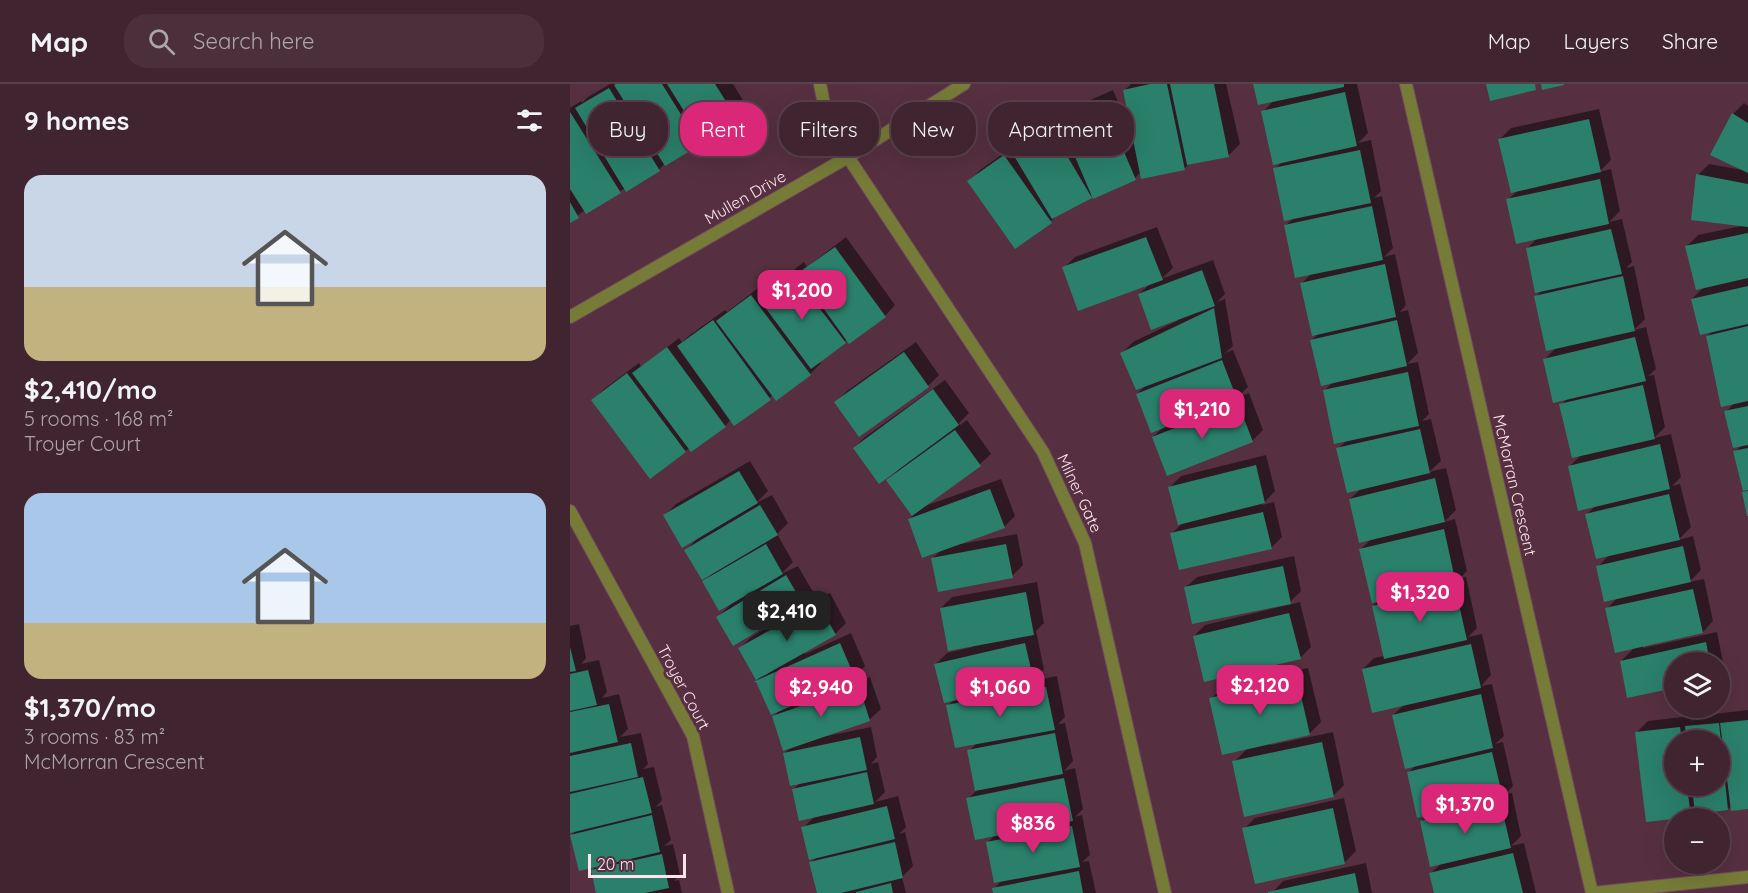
<!DOCTYPE html>
<meta charset="utf-8">
<style>
:root{--surface:#402430;--page:#4b303c;--text:#f1f3f6;--muted:#aea4ab;--line:#59414c;--accent:#db2777}
body{margin:0;font-family:Quicksand,sans-serif;background:var(--page);color:var(--text);height:100vh;display:flex;flex-direction:column;font-size:22px;white-space:nowrap}
*{box-sizing:border-box;margin:0}
p{font-size:20px;color:var(--muted)}
.icon{flex:none;width:33px;height:33px;fill:none;stroke:currentColor;stroke-width:2;stroke-linecap:round;stroke-linejoin:round}
.map{position:relative;flex:1;overflow:hidden}
.drawer{display:flex;flex-direction:column;background:var(--surface);width:570px}
.drawer>*{flex:none}
.banner{position:absolute;left:18px;top:18px;width:570px;height:54px;display:flex;gap:12px}
.buttons{position:absolute;left:1094px;top:568px;display:grid;gap:12px}
.buttons a{display:grid;place-items:center;width:66px;height:66px;border-radius:50%;background:var(--surface);box-shadow:0 6px 24px #0002,0 0 0 2px var(--line);font-size:30px}
.scale{position:absolute;left:18px;bottom:15px;width:98px;box-sizing:border-box;padding-left:6px;border:3px solid #fde4ed;border-top:0;font-size:16px;line-height:21px;white-space:nowrap;color:#fde4ed;-webkit-text-stroke:4px #563040;paint-order:stroke}
.price{position:absolute;translate:-50% -51px;padding:0 14px;border-radius:12px;background:var(--accent);color:#fff;font-size:20px;line-height:39px;filter:drop-shadow(0 2px 3px #0008)}
.price::after{content:'';position:absolute;left:50%;top:36px;width:18px;height:14px;margin-left:-9px;background:inherit;clip-path:polygon(0 0,100% 0,50% 100%)}
.price.current{background:#222;color:#fff}
ul{padding:0;list-style:none}
li{display:grid;align-content:center;gap:12px;height:318px;padding:0 24px}
li span{display:grid;place-items:center;height:186px;border-radius:18px;color:#555}
li>.icon{margin-inline-start:auto}
span .icon{width:108px;height:108px;fill:#fffc;stroke-width:1}
li b{font-size:26px}
h2{display:flex;justify-content:space-between;align-items:center;height:72px;padding:0 24px;font-size:26px}
.pill{padding:0 21px;border-radius:24px;background:var(--surface);box-shadow:0 6px 24px #0002,0 0 0 2px var(--line);font-size:21px;line-height:54px}
.pill.current{background:var(--accent);color:#fff}
header{display:flex;align-items:center;gap:36px;box-sizing:border-box;height:84px;padding:0 30px;background:var(--surface);border-bottom:2px solid var(--line)}
header strong{font-size:28px}
nav{display:flex;gap:33px;margin-inline-start:auto;font-size:21px}
.search{width:420px;height:54px;background:var(--page);display:flex;align-items:center;gap:15px;box-sizing:border-box;padding:0 21px;border-radius:24px;color:var(--muted);font-size:22px}
main{display:flex;flex:1;min-height:0}
.map>svg:first-child{display:block}
.shadow{fill:#0007;fill-rule:evenodd}
.building{fill:#2a806b}
.lines{fill:none;stroke-linecap:round;stroke-linejoin:round}
.service-casing{stroke:#714d5c;stroke-width:14}
.minor-casing{stroke:#714d5c;stroke-width:14}
.tertiary-casing{stroke:#714d5c;stroke-width:14}
.service{stroke:#767c37;stroke-width:12}
.minor{stroke:#767c37;stroke-width:12}
.tertiary{stroke:#767c37;stroke-width:12}
.labels{text-anchor:middle;stroke-width:6;stroke-linejoin:round;paint-order:stroke}
.street-label{font-size:16px;fill:#fde4ed;stroke:#563040}
</style>
<header>
<strong>Map</strong>
<div class="search"><svg class="icon" aria-label="search" viewBox="0 0 24 24"><circle cx="10" cy="10" r="6"/><path d="M15 15l6 6"/></svg>Search here</div>
<nav><a>Map</a><a>Layers</a><a>Share</a></nav>
</header>
<main>
<section class="drawer">
<h2>9 homes<svg class="icon" aria-label="filters" viewBox="0 0 24 24"><path d="M4 7h16M4 17h16"/><circle cx="9" cy="7" r="2"/><circle cx="15" cy="17" r="2"/></svg></h2>
<ul>
<li><span style="background:linear-gradient(#c9d6e8 60%,#c2b280 0)"><svg class="icon" aria-label="home" viewBox="0 0 24 24"><path d="M3 11l9-7 9 7M6 9v11h12V9"/></svg></span><div><b>$2,410/mo</b><p>5 rooms · 168 m²</p><p>Troyer Court</p></div></li>
<li><span style="background:linear-gradient(#a9c7e8 70%,#c2b280 0)"><svg class="icon" aria-label="home" viewBox="0 0 24 24"><path d="M3 11l9-7 9 7M6 9v11h12V9"/></svg></span><div><b>$1,370/mo</b><p>3 rooms · 83 m²</p><p>McMorran Crescent</p></div></li>
</ul>
</section>
<div class="map">
<svg width="1178" height="809" viewBox="0 0 1178 809">
<rect width="100%" height="100%" fill="#563040"/>
<path class="shadow" d="M40 0H163L179 26 168 37 134 56 129 60 95 79 89 86 15 126 0 137V24L11 17 12 19 18 13Z
M561 0H656L670 60 659 71 619 80 614 85 571 88 565 94 524 113 523 110 487 131 481 137 399 97 410 86 441 64 440 62 451 51 489 28 492 34 502 24 543 6 562 51 555 6Z
M685 0H787L798 49 788 59 801 56 811 107 804 114 812 112 823 164 814 173 825 170 836 221 830 228 838 226 848 269 837 280 848 278 859 330 852 337 861 335 871 377 859 388 876 384 886 426 874 438 885 435 897 487 890 494 896 493 907 544 898 553 912 550 921 591 911 602 922 600 934 652 925 660 933 658 943 702 934 711 942 709 951 752 941 762 954 759 966 809H865L861 789 872 779 851 738 860 729 838 689 846 681 823 631 835 620 793 585 804 574 815 572 803 522 809 516 790 466 802 454 780 415 792 404 768 365 777 356 755 306 764 297 742 256 750 248 732 199 742 189 716 141 724 134 705 85 712 78 693 28 704 16Z
M1174 19 1178 22V404L1165 368 1172 361 1156 328 1165 318 1137 252 1143 247 1122 215 1135 202 1117 162 1128 151 1176 141 1128 91 1139 80 1173 86 1163 30Z
M1029 25 1041 76 1029 88 1041 85 1050 127 1039 138 1052 135 1062 178 1056 184 1064 182 1075 235 1064 246 1076 243 1086 285 1078 292 1084 291 1095 343 1084 354 1101 350 1111 393 1102 402 1110 400 1121 443 1108 456 1123 452 1131 486 1119 498 1134 495 1143 537 1133 548 1073 561V564L1147 548 1154 583 1149 588V579H1104V602L1051 577 1066 562 1037 525 1048 513 1028 483 1039 471 1017 430 1026 421 1000 382 1012 370 991 321 998 314 975 275 987 263 966 213 972 206 957 165 968 153 938 116 948 106 930 55 941 44Z
M587 143 603 184 591 195 643 176 655 210 647 218 655 215 663 262 655 269 663 266 678 303 666 314 679 309 693 346 682 357 583 353 594 342 567 310 576 301 552 269 563 258 609 236 608 234 569 210 581 199 494 184 505 173Z
M276 153 325 221 315 232 278 255 249 277 251 279 240 290 203 311 164 340 161 335 155 342 115 367 23 316 34 305 69 279 71 283 109 254 112 258 120 251 155 226 157 228 192 201 197 207 234 178 237 183Z
M346 258 369 291 358 302 289 350 266 318 277 307Z
M375 296 399 329 389 339 390 341 397 336 421 370 410 380 352 423 431 395 445 432 434 443 390 459 391 460 447 450 453 481 442 492 363 474 372 465 340 435 343 431 318 396 329 385 284 364 295 353Z
M696 371 705 407 692 421 704 418 712 453 701 464 602 449 614 438 600 403 611 392Z
M180 377 198 407 186 419 202 411 218 439 207 450 223 478 211 490 228 482 243 508 233 519 164 560 148 533 162 519 134 498 142 490 116 466 128 454 95 431 106 420Z
M724 472 731 507 718 520 616 503 627 493Z
M467 498 474 539 466 547 474 585 463 597 487 592 495 633 488 640 495 639 503 677 494 687 505 684 513 725 505 733 512 731 520 771 512 778 519 777 526 809H425L424 805 432 796 418 758 425 751 398 715 407 706 399 667 407 659 378 622 384 616 366 580 377 569 403 563 371 524 382 513Z
M260 509 276 539 265 550 234 568 235 570 281 549 295 582 284 593 260 604 261 606 300 593 311 625 300 635 257 650V652L301 643 307 673 301 680 308 678 315 708 305 718 328 712 336 743 329 750 335 748 343 782 332 793 336 809H248L241 778 247 773 233 744 244 733 223 706 231 698 214 670 222 662 203 633 211 625 201 629 188 596 170 564 181 553Z
M730 518 741 563 730 574 624 552 635 541Z
M9 540 16 574 11 580 29 576 37 608 32 614 49 610 58 645 50 653 71 649 78 680 73 685 84 683 92 716 86 723 92 721 101 756 94 762 103 760 110 791 104 797 109 796 112 809H28L23 786 28 781 2 751 8 745 0 747V542Z
M738 584 751 638 740 649 700 659 701 661 763 648 774 701 763 712 664 678 678 664 641 615 652 604Z
M1178 626V724L1162 721 1158 725 1126 726 1120 731 1067 648 1078 637 1121 632 1122 637 1127 632ZM1104 657H1149V702H1104Z
M774 714 786 767 775 778 686 798 674 745 685 734Z
M796 779 802 809H702L713 797Z"/>
<path class="building" d="M46 0H92L130 61 95 82 44 1Z
M97 0H145L169 38 135 60Z
M580 0H597L615 86 571 95 553 6Z
M600 0H644L659 73 617 81Z
M683 0H774V3L688 21Z
M916 0H965L966 6 920 17Z
M971 0H994V1L972 6Z
M39 4 90 87 56 108 5 24Z
M775 8 787 62 703 81 691 27Z
M532 16 566 96 523 115 489 35Z
M0 28 51 109 16 130 0 105Z
M1162 29 1178 39V89L1140 71Z
M1019 35 1031 88 941 109 928 55Z
M477 38 522 114 482 135 438 62Z
M790 66 801 119 714 137 703 84Z
M434 71 482 139 445 165 397 97Z
M1126 90 1178 100V143L1121 136Z
M1030 95 1039 140 946 160 936 115Z
M0 118 9 134 0 139Z
M802 122 813 176 725 194 714 141Z
M1041 145 1052 190 965 209 956 164Z
M1178 149V194L1126 206 1115 162Z
M576 153 593 196 508 227 492 183Z
M265 163 316 233 279 260 228 189Z
M815 180 826 233 742 252 730 199Z
M632 186 645 222 581 246 568 210Z
M222 188 276 259 241 285 188 214Z
M1053 192 1065 247 976 267 964 212Z
M1178 202V240L1130 251 1121 215Z
M181 211 241 291 206 317 146 237Z
M644 224 652 274 566 306 550 269Z
M143 236 201 316 164 342 107 262Z
M827 236 837 282 751 302 740 256Z
M1178 242V317L1151 323 1136 252Z
M1065 253 1076 297 983 319 973 275Z
M97 263 156 343 121 368 62 289Z
M334 268 359 303 289 353 264 318Z
M652 276 667 315 581 349 566 310Z
M838 288 849 342 764 360 753 306Z
M57 289 116 368 80 395 21 316Z
M1073 301 1085 355 1002 374 989 320Z
M363 305 389 341 309 400 283 364Z
M668 319 683 358 597 392 582 353Z
M1178 322V361L1163 364 1154 327Z
M850 345 860 389 777 409 766 364Z
M385 346 411 382 342 432 316 396Z
M1090 360 1100 405 1008 427 998 382Z
M1178 364V406L1173 407 1163 367Z
M686 381 695 419 608 441 598 403Z
M169 387 188 419 112 464 93 431Z
M865 394 875 438 789 459 779 415Z
M420 405 435 444 352 474 338 435Z
M1178 407V432H1177L1172 408Z
M1099 410 1110 456 1026 475 1015 430Z
M190 421 208 451 132 496 114 466Z
M693 428 702 465 609 486 600 449Z
M874 445 886 500 802 519 789 465Z
M196 460 213 490 149 527 132 497Z
M436 460 443 494 368 508 361 474Z
M1113 462 1121 498 1034 518 1026 482Z
M713 482 721 520 622 540 614 503Z
M216 491 233 520 163 562 146 533Z
M885 503 897 556 814 575 802 522Z
M1123 505 1133 549 1045 569 1035 524Z
M456 508 464 551 378 567 370 524Z
M248 519 266 551 186 596 168 564Z
M719 529 731 575 634 598 623 552Z
M1136 558 1140 579H1104V604L1057 614 1050 577Z
M270 559 285 594 201 631 186 598H183Z
M455 559 464 598 374 619 364 580Z
M901 560 911 604 802 629 792 585Z
M0 563 6 587 0 588Z
M18 586 27 621 0 627V590Z
M727 594 740 651 652 671 639 614Z
M289 602 300 637 213 667 202 632Z
M476 603 485 646 385 664 376 621Z
M911 610 923 664 835 685 822 631Z
M39 620 48 658 0 669V628Z
M1178 636V725L1161 727 1150 639Z
M1149 639 1158 726 1125 730 1122 702H1149V657H1117L1115 642Z
M1110 643 1112 657H1104V702H1117L1121 733 1076 738 1065 648Z
M485 649 493 690 405 707 397 666Z
M290 653 297 686 220 702 213 669Z
M752 658 764 713 674 733 662 677Z
M61 659 68 693 0 708V672Z
M922 668 933 714 847 734 837 688Z
M297 688 304 720 229 737 222 705Z
M73 693 82 729 0 749V710Z
M494 694 503 737 405 756 396 714Z
M931 720 941 764 860 783 850 737Z
M317 722 325 755 239 776 231 743Z
M763 724 775 780 685 800 672 744Z
M82 731 90 768 9 787 0 751Z
M502 742 510 783 424 799 416 758Z
M325 758 333 794 271 809H247L239 778Z
M943 769 953 809H864L859 789Z
M92 770 99 804 75 809H26L21 786Z
M509 787 513 809H423L422 804Z
M785 789 789 809H698V808Z
M321 799 323 809H286V808Z"/>
<g class="lines">
<g class="service-casing">
<path id="service" d="M250 0 255 25 278 73"/>
</g>
<g class="minor-casing">
<path id="minor" d="M836 0 1022 809
M0 427 123 652 158 809
M1023 809 1178 793"/>
</g>
<g class="tertiary-casing">
<path id="tertiary" d="M278 73 473 368 515 459 595 809
M0 233 278 73 394 0"/>
</g>
<use href="#service" class="service"/>
<use href="#minor" class="minor"/>
<use href="#tertiary" class="tertiary"/>
</g>
<g class="labels">
<g class="street-label">
<text transform="translate(175 113) rotate(-30)" y="6">Mullen Drive</text>
<text transform="translate(945 401) rotate(77)" y="6">McMorran Crescent</text>
<text transform="translate(510 409) rotate(65)" y="6">Milner Gate</text>
<text transform="translate(114 603) rotate(62)" y="6">Troyer Court</text>
</g>
</g>
</svg>
<div class="buttons">
<a><svg class="icon" aria-label="layers" viewBox="0 0 24 24"><path d="M12 4l9 5-9 5-9-5zM3 14l9 5 9-5"/></svg></a>
<a>+</a>
<a>−</a>
</div>
<div class="scale">20 m</div>
<b class="price" style="left:232px;top:237px">$1,200</b>
<b class="price" style="left:632px;top:356px">$1,210</b>
<b class="price" style="left:850px;top:539px">$1,320</b>
<b class="price current" style="left:217px;top:558px">$2,410</b>
<b class="price" style="left:690px;top:632px">$2,120</b>
<b class="price" style="left:251px;top:634px">$2,940</b>
<b class="price" style="left:430px;top:634px">$1,060</b>
<b class="price" style="left:895px;top:751px">$1,370</b>
<b class="price" style="left:463px;top:770px">$836</b>
<div class="banner">
<a class="pill">Buy</a>
<a class="pill current">Rent</a>
<a class="pill">Filters</a>
<a class="pill">New</a>
<a class="pill">Apartment</a>
</div>
</div>
</main>
